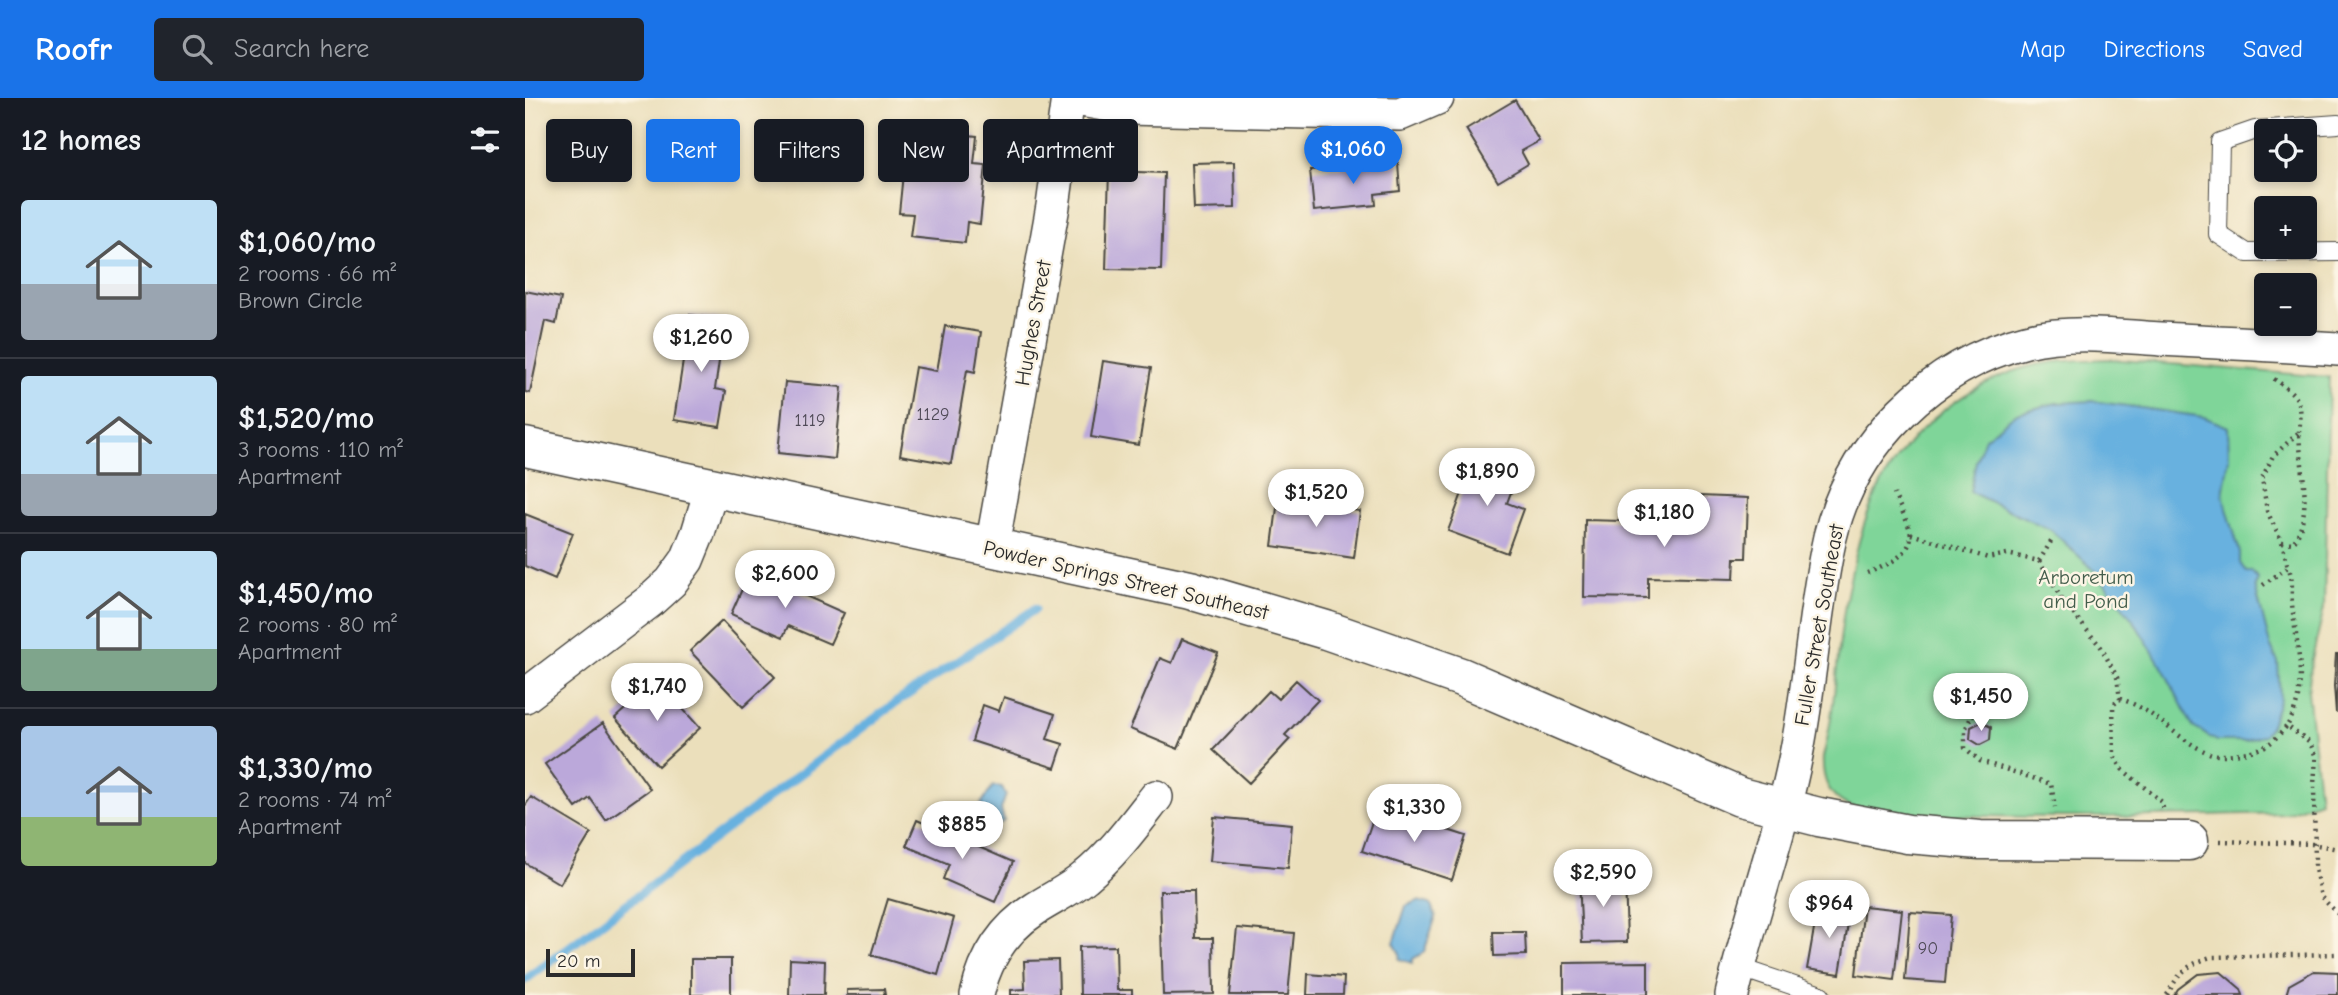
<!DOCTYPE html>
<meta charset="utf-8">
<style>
:root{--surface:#171b24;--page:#20242c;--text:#f1f3f6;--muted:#9ea1a6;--line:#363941;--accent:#1a73e8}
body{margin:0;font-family:"Comic Neue",sans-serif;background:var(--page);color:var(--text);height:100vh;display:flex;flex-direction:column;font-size:26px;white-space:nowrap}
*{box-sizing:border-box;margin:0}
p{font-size:23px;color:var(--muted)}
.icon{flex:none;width:38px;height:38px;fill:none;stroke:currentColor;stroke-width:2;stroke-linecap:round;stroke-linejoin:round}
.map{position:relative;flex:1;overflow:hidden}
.side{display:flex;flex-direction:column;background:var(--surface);width:525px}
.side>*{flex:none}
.hud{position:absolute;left:21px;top:21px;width:665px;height:63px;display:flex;gap:14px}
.controls{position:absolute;left:1729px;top:21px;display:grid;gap:14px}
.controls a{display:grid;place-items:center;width:63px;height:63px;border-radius:7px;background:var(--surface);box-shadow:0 4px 10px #0003;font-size:35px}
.scale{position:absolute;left:21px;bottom:18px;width:89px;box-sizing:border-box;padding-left:7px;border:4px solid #2b2b2b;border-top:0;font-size:19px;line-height:24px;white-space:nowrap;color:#2b2b2b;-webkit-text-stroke:5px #fcf5e5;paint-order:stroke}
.price{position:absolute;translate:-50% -60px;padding:0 16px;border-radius:24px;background:#fff;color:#222;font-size:23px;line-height:46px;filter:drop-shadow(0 2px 4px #0008)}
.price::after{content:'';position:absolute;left:50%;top:42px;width:21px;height:16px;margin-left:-10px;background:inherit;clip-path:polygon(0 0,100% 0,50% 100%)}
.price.selected{background:var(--accent);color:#fff}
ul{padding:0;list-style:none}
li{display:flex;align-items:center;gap:21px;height:175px;padding:0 21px}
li+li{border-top:2px solid var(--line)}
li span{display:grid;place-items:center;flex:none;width:196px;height:140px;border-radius:7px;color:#555}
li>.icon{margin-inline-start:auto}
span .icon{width:84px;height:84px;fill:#fffc;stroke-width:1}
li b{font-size:30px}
h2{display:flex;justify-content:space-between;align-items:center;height:84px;padding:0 21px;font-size:30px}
.chip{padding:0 24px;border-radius:7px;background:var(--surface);box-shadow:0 4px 10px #0003;font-size:24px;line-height:63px}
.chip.selected{background:var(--accent);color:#fff}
header{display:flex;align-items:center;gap:42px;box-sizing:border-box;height:98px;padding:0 35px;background:var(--accent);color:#fff}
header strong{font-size:33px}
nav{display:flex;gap:38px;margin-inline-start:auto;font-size:24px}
.search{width:490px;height:63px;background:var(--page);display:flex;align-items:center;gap:18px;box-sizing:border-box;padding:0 24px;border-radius:7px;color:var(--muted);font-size:26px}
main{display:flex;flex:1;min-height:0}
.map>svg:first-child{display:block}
.green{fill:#7fd599;stroke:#558062;stroke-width:2}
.water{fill:#67b1df;stroke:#496e85;stroke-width:2}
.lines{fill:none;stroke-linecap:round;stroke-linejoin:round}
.stream{stroke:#67b1df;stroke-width:9}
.building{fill:#bba8da}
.lane-casing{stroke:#484641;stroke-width:20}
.street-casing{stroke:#484641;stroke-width:36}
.secondary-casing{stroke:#484641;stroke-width:41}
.path{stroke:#484641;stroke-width:4.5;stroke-dasharray:2 5;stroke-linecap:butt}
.lane{stroke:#fff;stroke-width:18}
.street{stroke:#fff;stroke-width:33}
.secondary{stroke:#fff;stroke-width:38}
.labels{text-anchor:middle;stroke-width:5;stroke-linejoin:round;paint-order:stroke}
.number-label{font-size:18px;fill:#4f4a57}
.street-label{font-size:21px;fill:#2b2b2b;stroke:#fcf5e5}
.park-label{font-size:21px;fill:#445e4c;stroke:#fcf5e5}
</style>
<header>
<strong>Roofr</strong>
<div class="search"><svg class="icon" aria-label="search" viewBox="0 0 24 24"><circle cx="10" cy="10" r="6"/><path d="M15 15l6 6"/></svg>Search here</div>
<nav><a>Map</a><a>Directions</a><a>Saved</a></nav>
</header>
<main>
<section class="side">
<h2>12 homes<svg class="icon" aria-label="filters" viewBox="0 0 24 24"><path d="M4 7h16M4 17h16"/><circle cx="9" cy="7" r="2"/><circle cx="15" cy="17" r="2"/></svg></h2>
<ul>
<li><span style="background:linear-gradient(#bfe0f5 60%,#9aa5b1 0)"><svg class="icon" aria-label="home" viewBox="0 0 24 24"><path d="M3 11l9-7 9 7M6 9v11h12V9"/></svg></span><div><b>$1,060/mo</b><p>2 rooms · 66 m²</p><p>Brown Circle</p></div></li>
<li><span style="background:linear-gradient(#bfe0f5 70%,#9aa5b1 0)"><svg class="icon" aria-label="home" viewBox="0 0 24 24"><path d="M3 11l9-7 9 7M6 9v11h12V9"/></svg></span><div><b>$1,520/mo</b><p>3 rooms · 110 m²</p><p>Apartment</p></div></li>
<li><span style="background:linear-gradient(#bfe0f5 70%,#7fa58c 0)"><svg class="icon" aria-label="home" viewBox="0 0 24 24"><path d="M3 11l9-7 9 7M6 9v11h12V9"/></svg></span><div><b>$1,450/mo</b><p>2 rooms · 80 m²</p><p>Apartment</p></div></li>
<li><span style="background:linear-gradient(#a9c7e8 65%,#8fb573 0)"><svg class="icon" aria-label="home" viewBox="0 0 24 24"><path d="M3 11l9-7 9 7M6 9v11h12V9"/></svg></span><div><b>$1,330/mo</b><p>2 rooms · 74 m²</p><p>Apartment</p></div></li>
</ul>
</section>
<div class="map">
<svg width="1813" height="897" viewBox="0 0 1813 897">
<rect width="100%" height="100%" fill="#fcf5e5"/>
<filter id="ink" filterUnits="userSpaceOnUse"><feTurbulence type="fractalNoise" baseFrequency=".0143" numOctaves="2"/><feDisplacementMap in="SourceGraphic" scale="14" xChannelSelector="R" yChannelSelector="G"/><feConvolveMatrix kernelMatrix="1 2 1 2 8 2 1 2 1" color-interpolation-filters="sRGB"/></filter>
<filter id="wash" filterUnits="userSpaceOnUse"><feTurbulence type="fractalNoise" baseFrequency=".00686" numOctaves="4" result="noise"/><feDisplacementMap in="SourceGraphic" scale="28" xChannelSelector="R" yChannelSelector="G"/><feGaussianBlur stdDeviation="1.57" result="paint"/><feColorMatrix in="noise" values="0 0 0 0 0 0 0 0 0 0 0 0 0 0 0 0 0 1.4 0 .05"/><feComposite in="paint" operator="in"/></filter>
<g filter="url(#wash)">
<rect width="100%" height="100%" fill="#ebdfbb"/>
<path class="green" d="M1584 261 1804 279 1799 510 1787 561 1783 593 1795 703 1761 715C1647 718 1533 721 1419 717 1393 716 1333 718 1314 702 1300 691 1297 676 1298 659 1312 606 1311 549 1322 496 1329 461 1337 425 1352 394 1382 332 1444 283 1510 267 1534 262 1560 262 1584 261Z"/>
<path class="water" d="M1567 303 1679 319 1703 329 1704 360 1698 397 1715 455V465L1721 474H1727L1733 481 1730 488 1745 547 1753 564 1755 600 1746 627 1739 637 1721 643H1692L1668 629 1639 572 1608 522 1571 474 1526 432 1445 394 1451 363 1460 340 1492 315 1531 305Z
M468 688 477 689 481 697 476 711 479 723 471 728 464 726 459 720 461 713 456 706Z
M893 803 905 806 911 818 899 854 888 861 887 865 874 861 875 856 869 845 881 808Z"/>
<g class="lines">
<path class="stream" d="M0 882 369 606 510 511"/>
</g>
<g id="blocks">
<path class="building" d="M990 2 1014 43 996 53 1003 66 973 84 941 31Z
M412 34 452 38 449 66 461 67 455 126 442 124 440 145 385 139 388 116 374 115 379 66 409 69Z
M709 64 710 110 669 111 667 65Z
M873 65 875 93 850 96 851 107 789 113 785 72Z
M584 73 639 75 636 172 581 171Z
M0 193 36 200 31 226 20 223 5 295 0 294Z
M165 217 200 222 190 291 201 293 195 329 149 322Z
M420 228 456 234 450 274 442 272 426 366 375 357 390 269 412 273Z
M578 263 626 270 614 347 566 339Z
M260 284 317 289 310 361 253 355Z
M949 363 992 378 982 405 998 411 982 455 923 433Z
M1175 398 1223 400 1221 460H1210L1209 481 1123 479V500L1059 499 1060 422 1175 425Z
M753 402 835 413 829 460 747 448Z
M0 416 48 435 30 481 0 468Z
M225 473 319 515 305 546 263 528 258 539 206 516Z
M197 523 250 579 218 609 165 553Z
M657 541 693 555 653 651 605 631 635 560 647 565Z
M1811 556H1813L1811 615 1809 588Z
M132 582 175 630 133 668 90 620Z
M771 582 793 602 760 637 765 641 724 685 688 652 744 593 753 601Z
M479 599 530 616 522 641 538 646 530 670 447 643 458 607 474 613Z
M1456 624 1466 629 1465 642 1455 647 1445 641 1446 629Z
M78 625 125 691 81 722 65 700 51 710 20 666Z
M6 699 66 735 35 786 0 765V708Z
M852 709 941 738 927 782 837 753Z
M689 719 767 726 763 770 685 763Z
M392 722 488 764 470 804 418 781 424 766 381 748Z
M1100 777 1102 844 1057 845 1054 779Z
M635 793H669L670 840H688L689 896 638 897Z
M363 801 429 820 413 877 346 857Z
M1293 808 1325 813 1315 876 1282 871Z
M1339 808 1377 812 1369 882 1331 877Z
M1385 814 1426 817 1420 885 1380 882Z
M712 830 769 835 763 897H705Z
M968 834H1000L1001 857 969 858Z
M591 848 592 892H607V897H555L554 849Z
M166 861H206V897H166Z
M265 861 300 863 299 897H264Z
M533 862 534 896 486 897V892L500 891 499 863Z
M1123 864V897H1039V865Z
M1789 873 1813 874V897H1761L1764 887Z
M1696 874 1716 891 1718 897H1649L1653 891 1673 876Z
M783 876 819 879 818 897H782Z
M359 891 360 897H322V892Z"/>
</g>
</g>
<g filter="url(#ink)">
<use href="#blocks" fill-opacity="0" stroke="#484641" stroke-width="2"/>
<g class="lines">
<g class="lane-casing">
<path id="lane" d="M1813 26 1730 32 1695 44 1693 136 1722 155 1813 154
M1213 869 1296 897"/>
</g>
<g class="street-casing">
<path id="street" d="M545 0 601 10 875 16 912 0
M467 449 528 108 543 0
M0 598 125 503 146 484 162 462 173 435 187 389
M452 897C460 861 479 831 510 811 527 800 545 792 560 779 588 756 609 727 631 699
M1207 897C1226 815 1256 735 1272 652 1286 582 1289 509 1305 439 1328 344 1407 267 1501 243 1544 232 1592 238 1635 241 1695 244 1754 247 1813 251"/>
</g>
<g class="secondary-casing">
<path id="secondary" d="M0 349 665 492 801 532 936 579 1215 699 1294 719 1383 736 1455 742 1664 743"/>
</g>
<path class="path" d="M1749 281C1775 299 1778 303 1774 334
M1386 436 1463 460 1482 456 1514 463 1540 506 1576 549 1592 579 1595 601
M1757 444 1768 445C1789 414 1775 369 1774 334L1748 358 1737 380 1742 413 1757 444 1763 469
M1514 463 1527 442
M1342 475C1358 469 1386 458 1386 437 1385 427 1373 406 1369 396
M1738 487 1763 469C1769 481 1766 493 1767 506 1771 548 1785 590 1762 628
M1456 615 1447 617 1440 632V650L1455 663 1526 686 1530 709
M1638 710 1637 704 1597 671 1589 657 1588 607 1595 601C1630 611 1651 642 1684 655 1693 659 1707 656 1717 655 1742 650 1745 647 1762 628L1785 645 1791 659 1789 686 1790 771 1796 799 1813 816
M1695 743 1787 746 1813 751
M1642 897C1654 875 1661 867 1686 859L1813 856"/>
<use href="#lane" class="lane"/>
<use href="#street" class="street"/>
<use href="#secondary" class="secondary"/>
</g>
</g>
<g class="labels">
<g class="number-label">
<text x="408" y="322">1129</text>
<text x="285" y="328">1119</text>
<text x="1403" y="856">90</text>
</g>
<g class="street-label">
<text transform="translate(508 225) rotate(-80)" y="7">Hughes Street</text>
<text transform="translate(601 482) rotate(13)" y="7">Powder Springs Street Southeast</text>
<text transform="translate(1294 527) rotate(-80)" y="7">Fuller Street Southeast</text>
</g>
<g class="park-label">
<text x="1561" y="486">Arboretum<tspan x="1561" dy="24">and Pond</tspan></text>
</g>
</g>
</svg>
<div class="controls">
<a><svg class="icon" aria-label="locate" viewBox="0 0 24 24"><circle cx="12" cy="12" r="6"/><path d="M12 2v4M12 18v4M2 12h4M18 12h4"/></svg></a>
<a>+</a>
<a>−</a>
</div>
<div class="scale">20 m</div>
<b class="price selected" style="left:828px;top:88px">$1,060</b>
<b class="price" style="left:176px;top:276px">$1,260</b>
<b class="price" style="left:962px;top:410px">$1,890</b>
<b class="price" style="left:791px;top:431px">$1,520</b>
<b class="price" style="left:1139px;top:451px">$1,180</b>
<b class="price" style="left:260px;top:512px">$2,600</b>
<b class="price" style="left:132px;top:625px">$1,740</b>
<b class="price" style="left:1456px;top:635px">$1,450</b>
<b class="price" style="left:889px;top:746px">$1,330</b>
<b class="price" style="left:437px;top:763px">$885</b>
<b class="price" style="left:1078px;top:811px">$2,590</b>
<b class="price" style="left:1304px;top:842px">$964</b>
<div class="hud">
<a class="chip">Buy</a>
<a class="chip selected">Rent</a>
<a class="chip">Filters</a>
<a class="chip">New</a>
<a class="chip">Apartment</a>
</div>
</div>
</main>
